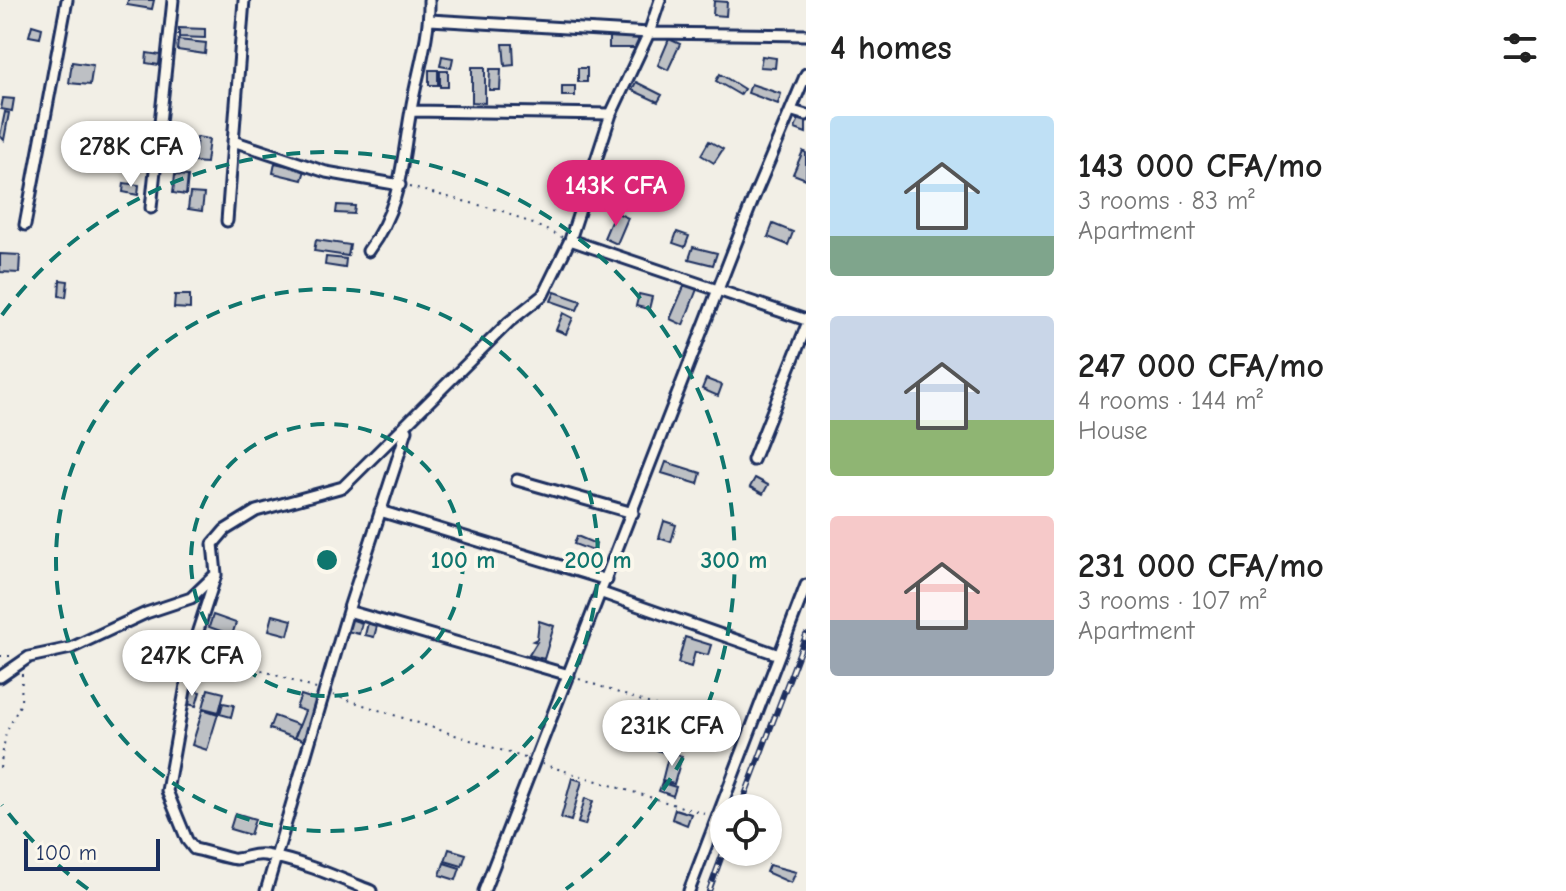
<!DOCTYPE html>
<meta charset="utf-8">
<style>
:root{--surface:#fff;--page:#f2f2f2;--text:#222;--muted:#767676;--accent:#db2777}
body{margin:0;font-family:"Comic Neue",sans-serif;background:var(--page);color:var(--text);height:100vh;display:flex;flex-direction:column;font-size:30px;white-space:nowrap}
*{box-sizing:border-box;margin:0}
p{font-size:26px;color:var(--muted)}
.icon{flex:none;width:44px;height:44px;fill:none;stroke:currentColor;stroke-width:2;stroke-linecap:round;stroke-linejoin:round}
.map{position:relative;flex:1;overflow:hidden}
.drawer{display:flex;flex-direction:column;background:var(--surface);width:760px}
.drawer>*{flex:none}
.tools{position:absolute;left:710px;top:794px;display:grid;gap:16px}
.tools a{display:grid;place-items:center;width:72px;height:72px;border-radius:50%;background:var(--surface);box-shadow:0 2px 6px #0004;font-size:40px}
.scale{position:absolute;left:24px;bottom:20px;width:136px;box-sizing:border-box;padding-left:8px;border:4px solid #1b2f5e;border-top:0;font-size:22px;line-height:28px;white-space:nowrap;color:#1b2f5e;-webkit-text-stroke:6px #fbf7ec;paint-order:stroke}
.price{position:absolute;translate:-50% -68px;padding:0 18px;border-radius:28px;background:#fff;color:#222;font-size:26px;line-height:52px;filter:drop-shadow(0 2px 4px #0008)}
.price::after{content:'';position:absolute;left:50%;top:48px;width:24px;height:18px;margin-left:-12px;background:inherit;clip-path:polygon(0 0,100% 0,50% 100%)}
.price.active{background:var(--accent);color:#fff}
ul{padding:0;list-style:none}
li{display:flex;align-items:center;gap:24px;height:200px;padding:0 24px}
li span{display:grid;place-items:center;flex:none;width:224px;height:160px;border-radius:8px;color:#555}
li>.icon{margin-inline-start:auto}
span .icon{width:96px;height:96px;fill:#fffc;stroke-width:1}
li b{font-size:34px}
h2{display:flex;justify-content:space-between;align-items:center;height:96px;padding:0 24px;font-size:34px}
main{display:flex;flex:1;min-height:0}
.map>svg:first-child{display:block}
.building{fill:#bdc0c4;stroke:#1b2f5e;stroke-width:2}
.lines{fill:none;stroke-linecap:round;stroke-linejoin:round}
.minor-casing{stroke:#1b2f5e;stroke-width:15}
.path{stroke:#1b2f5e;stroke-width:2;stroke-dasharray:2 6;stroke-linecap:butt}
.minor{stroke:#fbf7ec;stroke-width:9}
.rail-casing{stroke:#1b2f5e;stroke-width:6}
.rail{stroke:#fbf7ec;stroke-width:3;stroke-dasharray:9;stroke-linecap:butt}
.ring{fill:none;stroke:#0f766e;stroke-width:4;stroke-dasharray:14 10}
.centre{fill:#0f766e;stroke:#fbf7ec;stroke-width:4}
.ring-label{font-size:24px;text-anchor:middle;font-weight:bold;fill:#0f766e;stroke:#fbf7ec;stroke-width:8;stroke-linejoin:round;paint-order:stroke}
</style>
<main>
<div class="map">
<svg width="806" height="891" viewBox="0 0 806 891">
<rect width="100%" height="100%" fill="#f2efe6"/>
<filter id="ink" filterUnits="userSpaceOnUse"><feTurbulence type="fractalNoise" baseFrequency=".0125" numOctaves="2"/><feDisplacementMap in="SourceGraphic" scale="16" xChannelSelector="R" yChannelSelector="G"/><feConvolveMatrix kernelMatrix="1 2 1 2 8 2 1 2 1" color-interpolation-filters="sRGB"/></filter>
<g filter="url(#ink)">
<path class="building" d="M128 0H154L152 9 127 5Z
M714 1 727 2 726 16 713 15Z
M32 25 42 28 40 38 29 36Z
M179 28 205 29V38L179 37Z
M609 36H638V48H609Z
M669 39 680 44 668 70 658 65Z
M178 40 206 43 205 54 177 50Z
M503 44H513L514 65 505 66Z
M147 53 160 55 159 65 146 63Z
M442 56 453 58 451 68 440 66Z
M762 56 776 58 775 68 760 67Z
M72 62 93 65 90 85 69 83Z
M472 67H485V103L472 102Z
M578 68H587V82H578Z
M490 69H501L500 90H489Z
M429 70H438V85H429Z
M440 71H448V87H440Z
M720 74 744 89 740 95 716 81Z
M636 82 662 95 658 102 632 90Z
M751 84 781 94 778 104 748 93Z
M562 86H575V96H562Z
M3 98 14 99 12 111 1 109Z
M5 112 9 113 4 140 0 136Z
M801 113 806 114V133L795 129Z
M197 137 209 139 206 163 194 162Z
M709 141 723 149 714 163 701 155Z
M803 151 806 153V179L793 174Z
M275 163 305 170 302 180 273 173Z
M175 175 188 176 186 195 173 193Z
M124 183 139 185 138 195 123 192Z
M190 193 204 194 202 211 188 209Z
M337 205 355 206 354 214 336 213Z
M615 212 628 218 617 244 604 238Z
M773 224 793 232 788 245 768 237Z
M677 232 689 236 685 247 673 243Z
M316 240 350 245 348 256 314 251Z
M693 247 717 253 713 265 689 259Z
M0 254 20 255 19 273 0 272Z
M326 257 346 259 345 268 325 265Z
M60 280 68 281 66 297 59 296Z
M685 284 697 289 683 325 670 319Z
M555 292 581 301 577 310 551 301Z
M639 294 652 297 649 309 636 306Z
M175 295H190V309L174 308Z
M563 313 573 318 566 334 556 330Z
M706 379 722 385 718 396 702 389Z
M666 462 701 473 698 484 662 473Z
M755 478 768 485 763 494 750 487Z
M664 521 676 525 671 542 659 538Z
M577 536 596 544 593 551 574 544Z
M213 615 236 623 232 635 209 627Z
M273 615 292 620 288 635 269 630Z
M350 619 362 623 359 634 347 631Z
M539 621 554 626 544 659 529 655 537 642 533 641 537 639Z
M368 623 377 626 374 637 365 635Z
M685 637 711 645 708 655 695 652 691 667 678 663Z
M188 689 200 692 196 706 184 703Z
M208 689 224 693 219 712 203 708Z
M301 695 319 701 305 741 295 737 305 711 296 708Z
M223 703 234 705 231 717 220 714Z
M203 709 218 714 207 750 192 745Z
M274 716 299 725 294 738 269 729Z
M661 739 672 743 668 754 657 750Z
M669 753 682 756 674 784 662 781Z
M572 778 582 781 571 821 561 818Z
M662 783 676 787 673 796 659 791Z
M585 798 593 801 585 825 578 823Z
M675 809 691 814 687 825 672 819Z
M235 813 255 819 250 835 230 829Z
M449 849 466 854 462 866 445 861Z
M444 863 460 868 456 880 440 875Z
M769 865 796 872 791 883 766 872Z"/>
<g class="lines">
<g class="minor-casing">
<path id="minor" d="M430 20 649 33 806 35
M411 111 611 114
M793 111 806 115
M233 141 326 172 400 185
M151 208 173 0
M227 221 244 0
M25 225 67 0
M570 240 806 320
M368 251C402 205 401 165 411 110 417 74 430 37 429 0
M753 460 806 327
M517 480 633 513
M380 511 607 580
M216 575 193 646 167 791 187 840 194 849C202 850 232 860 236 859 247 858 253 853 265 855 301 861 337 877 371 891
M602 593 779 655
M348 611 569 675
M0 677 29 657 71 648 146 613 191 598 216 574 213 544 225 530 256 511 343 487 509 322 543 295 570 240 611 114 649 33 660 0
M266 891 348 611 407 430
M484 891 754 197 806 74
M689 891 806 585"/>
</g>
<path class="path" d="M409 187 506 212 562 237
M201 649 316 689
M0 656H13
M579 679 739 735
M333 695 525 758
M542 764 708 815
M0 768 6 733 21 703 22 674"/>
<use href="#minor" class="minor"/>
<g class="rail-casing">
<path id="rail" d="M740 808 806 635
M709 891 724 850"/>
</g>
<use href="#rail" class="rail"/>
</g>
</g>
<g class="ring">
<circle cx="327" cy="560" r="136"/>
<circle cx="327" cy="560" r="271"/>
<path d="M88 889A407 407 0 0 1 2 805M2 315A407 407 0 1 1 566 889"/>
</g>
<circle cx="327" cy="560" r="12" class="centre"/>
<g class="ring-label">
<text x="463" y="568">100 m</text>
<text x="598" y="568">200 m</text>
<text x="734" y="568">300 m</text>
</g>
</svg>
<div class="tools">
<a><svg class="icon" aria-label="locate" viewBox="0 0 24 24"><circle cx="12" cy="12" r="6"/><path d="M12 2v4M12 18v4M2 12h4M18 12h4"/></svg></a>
</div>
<div class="scale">100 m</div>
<b class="price" style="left:131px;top:189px">278K CFA</b>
<b class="price active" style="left:616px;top:228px">143K CFA</b>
<b class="price" style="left:192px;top:698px">247K CFA</b>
<b class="price" style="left:672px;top:768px">231K CFA</b>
</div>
<section class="drawer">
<h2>4 homes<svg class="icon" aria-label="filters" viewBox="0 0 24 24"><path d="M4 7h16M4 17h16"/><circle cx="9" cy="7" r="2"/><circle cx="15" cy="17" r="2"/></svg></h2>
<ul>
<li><span style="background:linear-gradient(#bfe0f5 75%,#7fa58c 0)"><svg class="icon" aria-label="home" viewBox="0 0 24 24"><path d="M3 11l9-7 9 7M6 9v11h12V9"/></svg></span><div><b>143 000 CFA/mo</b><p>3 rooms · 83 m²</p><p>Apartment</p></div></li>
<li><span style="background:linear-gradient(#c9d6e8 65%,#8fb573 0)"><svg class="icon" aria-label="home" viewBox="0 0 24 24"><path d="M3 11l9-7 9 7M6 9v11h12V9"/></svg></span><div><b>247 000 CFA/mo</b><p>4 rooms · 144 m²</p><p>House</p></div></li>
<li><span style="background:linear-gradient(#f6c9c9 65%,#9aa5b1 0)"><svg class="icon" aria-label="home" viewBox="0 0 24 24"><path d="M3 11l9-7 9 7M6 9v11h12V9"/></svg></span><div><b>231 000 CFA/mo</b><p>3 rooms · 107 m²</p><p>Apartment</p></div></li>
</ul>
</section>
</main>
